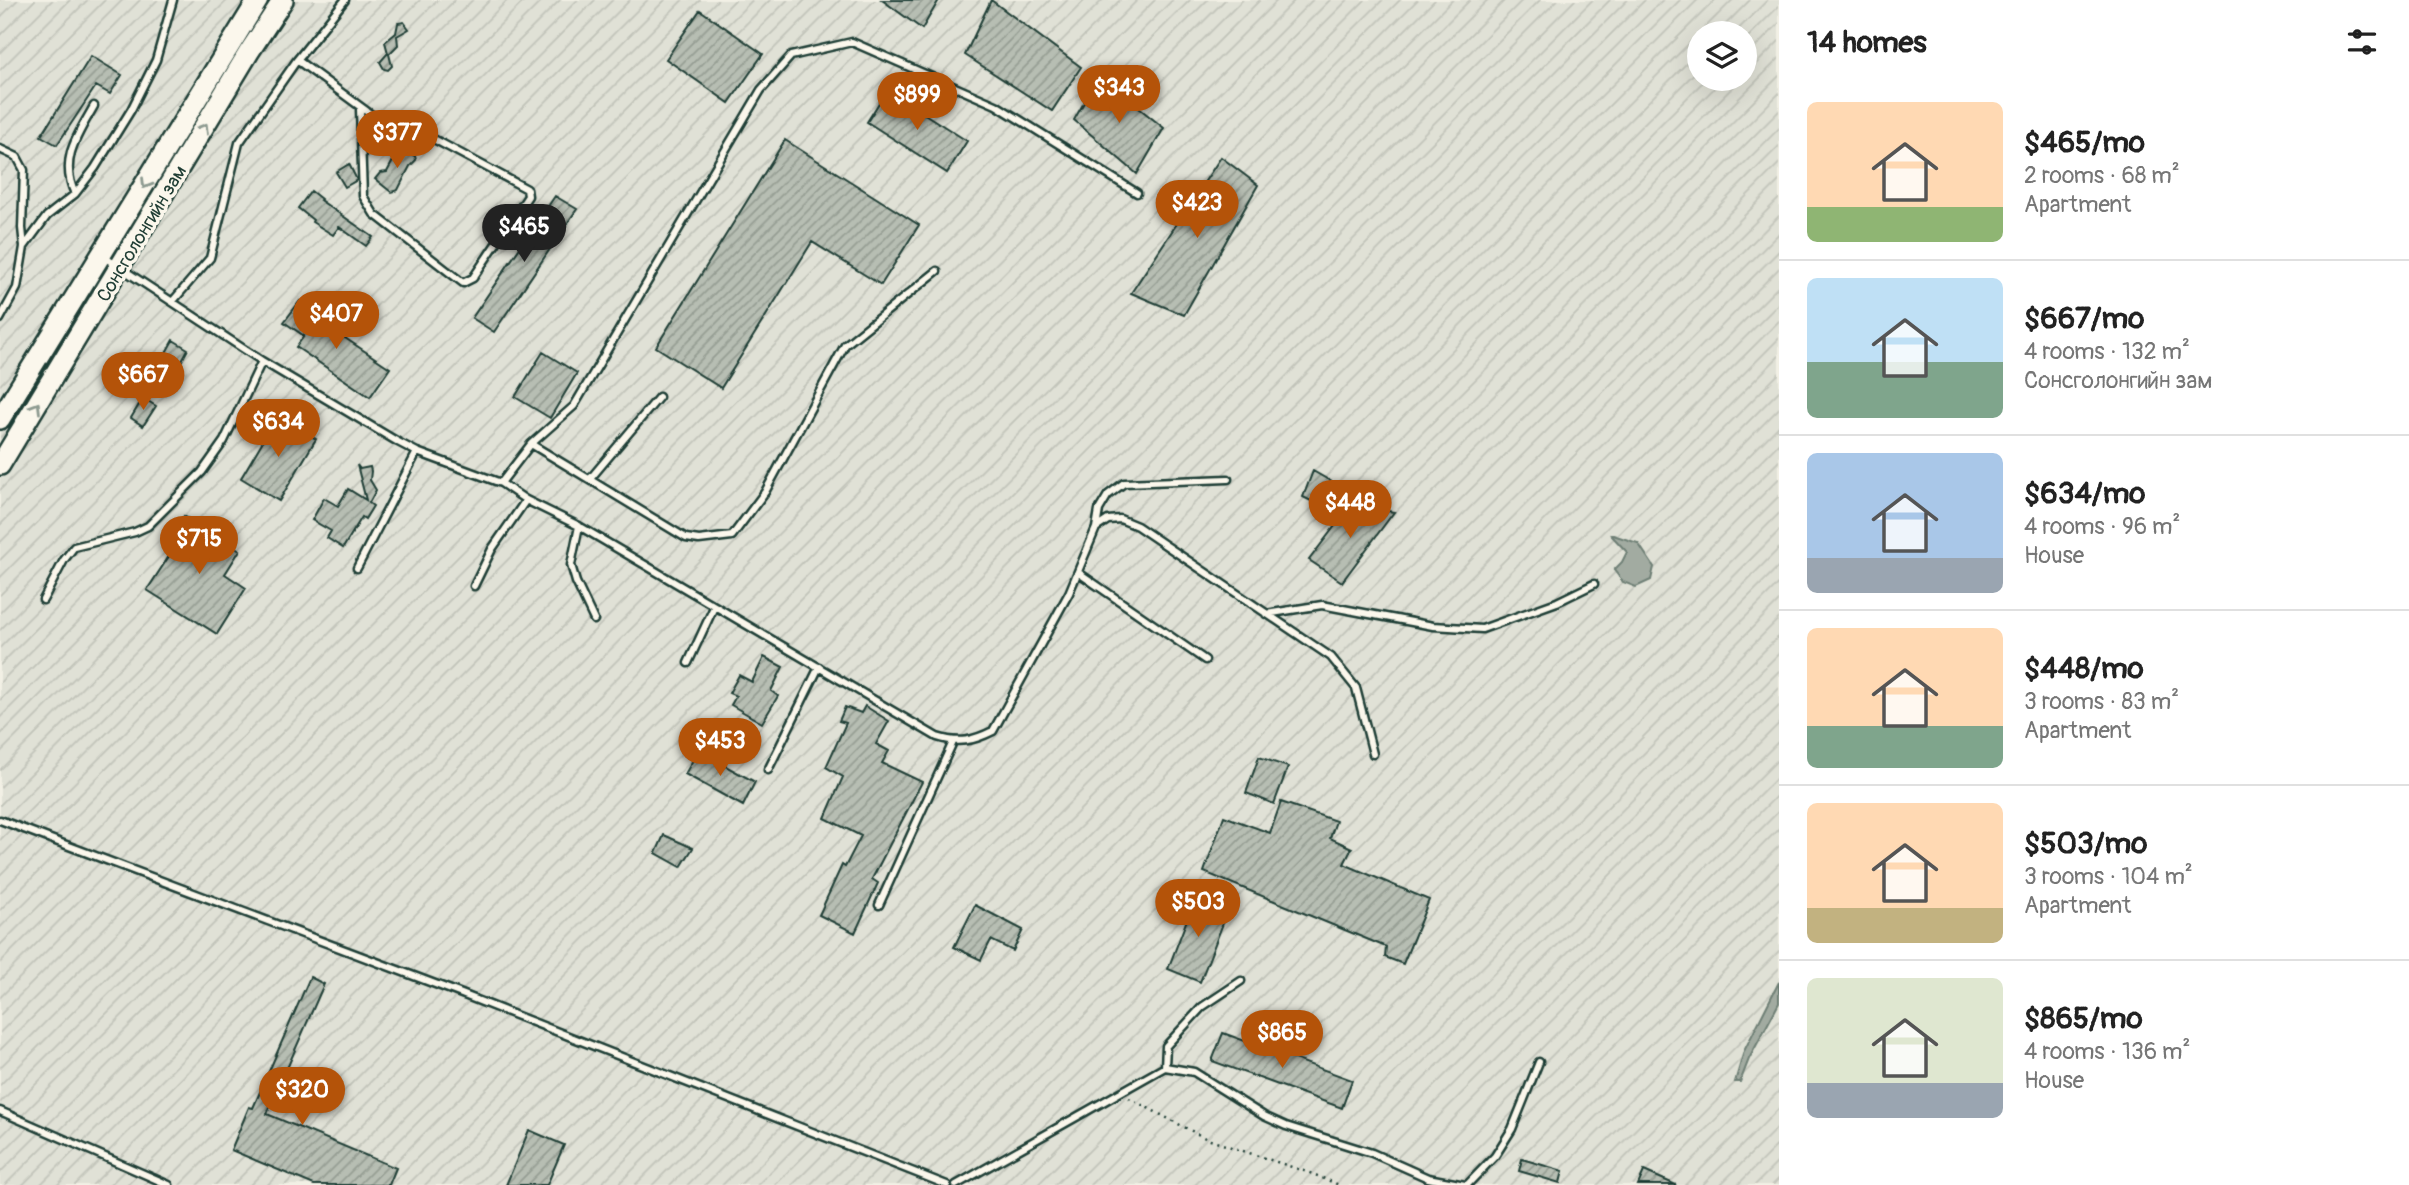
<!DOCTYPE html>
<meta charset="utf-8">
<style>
:root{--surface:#fff;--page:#f2f2f2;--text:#222;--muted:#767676;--line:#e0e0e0;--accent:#b45309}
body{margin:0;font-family:Pangolin,sans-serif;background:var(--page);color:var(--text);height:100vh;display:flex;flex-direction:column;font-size:26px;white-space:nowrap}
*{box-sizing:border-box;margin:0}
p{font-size:23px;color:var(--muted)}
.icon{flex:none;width:38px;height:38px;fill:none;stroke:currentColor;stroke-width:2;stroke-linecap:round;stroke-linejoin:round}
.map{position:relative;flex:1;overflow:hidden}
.sheet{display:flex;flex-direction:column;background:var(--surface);width:630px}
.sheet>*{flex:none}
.controls{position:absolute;left:1687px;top:21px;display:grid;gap:14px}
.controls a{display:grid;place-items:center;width:70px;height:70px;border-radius:50%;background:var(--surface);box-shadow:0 7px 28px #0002;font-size:35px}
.price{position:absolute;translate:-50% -60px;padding:0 16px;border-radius:24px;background:var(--accent);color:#fff;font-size:23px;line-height:46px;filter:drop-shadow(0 2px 4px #0008)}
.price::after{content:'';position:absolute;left:50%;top:42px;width:21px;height:16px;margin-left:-10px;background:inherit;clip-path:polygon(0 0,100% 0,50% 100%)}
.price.selected{background:#222;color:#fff}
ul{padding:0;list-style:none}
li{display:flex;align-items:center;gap:21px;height:175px;padding:0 28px}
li+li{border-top:2px solid var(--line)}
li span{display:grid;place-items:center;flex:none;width:196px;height:140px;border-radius:10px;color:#555}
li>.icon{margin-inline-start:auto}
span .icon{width:84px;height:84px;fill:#fffc;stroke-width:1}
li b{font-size:30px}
h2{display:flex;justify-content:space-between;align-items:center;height:84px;padding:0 28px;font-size:30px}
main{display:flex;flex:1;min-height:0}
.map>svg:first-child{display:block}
.industrial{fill:url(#industrial-furrows);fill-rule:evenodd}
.water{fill:#a2aba1;stroke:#6e7f75;stroke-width:2}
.building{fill:url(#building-hatch);stroke:#1f3d34;stroke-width:2}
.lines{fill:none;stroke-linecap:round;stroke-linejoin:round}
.service-casing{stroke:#1f3d34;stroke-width:11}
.primary-casing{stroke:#1f3d34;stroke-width:24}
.path{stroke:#1f3d34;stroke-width:2.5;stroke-dasharray:2 5;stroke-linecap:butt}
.service{stroke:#fbf7ec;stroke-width:6}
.primary{stroke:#fbf7ec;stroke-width:19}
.oneway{stroke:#8d9a90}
.labels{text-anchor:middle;stroke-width:7;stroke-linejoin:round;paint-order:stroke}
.street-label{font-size:19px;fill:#1f3d34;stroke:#fbf7ec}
</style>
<main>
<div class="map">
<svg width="1779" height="1185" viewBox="0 0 1779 1185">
<defs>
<pattern id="industrial-furrows" width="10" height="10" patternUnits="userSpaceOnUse" patternTransform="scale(1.75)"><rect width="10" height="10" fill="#e0e1d6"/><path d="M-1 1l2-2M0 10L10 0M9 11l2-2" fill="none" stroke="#c0c2b8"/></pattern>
<pattern id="building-hatch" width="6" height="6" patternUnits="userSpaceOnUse" patternTransform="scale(1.75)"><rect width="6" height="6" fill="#b7beb3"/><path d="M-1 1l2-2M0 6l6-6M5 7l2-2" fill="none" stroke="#949c92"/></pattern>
</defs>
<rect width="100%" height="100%" fill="#f2f0e5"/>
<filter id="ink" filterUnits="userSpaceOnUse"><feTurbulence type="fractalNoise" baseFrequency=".0143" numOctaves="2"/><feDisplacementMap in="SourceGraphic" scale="14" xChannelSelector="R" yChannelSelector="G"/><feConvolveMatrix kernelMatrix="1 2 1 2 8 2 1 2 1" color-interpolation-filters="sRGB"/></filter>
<g filter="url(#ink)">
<path class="industrial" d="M0 0H1779V1185H0ZM1699 33H1745V79H1699Z"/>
<path class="water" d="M1610 534 1638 543 1654 567 1651 580 1636 587 1623 582 1614 570 1622 562 1627 552Z
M1779 982V1003L1749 1059 1740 1082H1735L1744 1051Z"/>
<path class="building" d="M882 0H939L922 29Z
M991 0 1081 67 1052 111 965 55Z
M700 10 763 54 729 103 666 59Z
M404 22 409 29 397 36 398 45 389 54 392 66 388 70 384 69 380 62 388 53 385 42 396 33 398 23Z
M91 56 122 75 110 94 96 86 57 145 41 136Z
M1099 76 1164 128 1137 174 1074 120Z
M887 90 967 141 947 173 867 122Z
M785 140 919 225 881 285 812 242 721 388 656 347Z
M398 145 404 146 408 153 415 156 416 160 410 166 398 190 391 192 375 179 380 173 387 172 395 157V148Z
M1221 157 1258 185 1184 315 1131 293Z
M349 164 357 180 345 187 336 172Z
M311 191 321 199 320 200 373 237 366 246 339 227 333 235 312 222 313 220 298 208Z
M555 196 577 209 494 332 472 318Z
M300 301 315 312 312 316 390 368 370 397 296 347 304 336 284 322Z
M173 340 188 349 180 364 176 362 164 382 153 376Z
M543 352 577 373 550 418 515 397Z
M143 398 156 406 143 426 131 418Z
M277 417 316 439 279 501 241 478Z
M357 465 360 469 370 467 371 471 370 480 376 490 369 503 373 506 365 519 362 517 343 548 327 538 331 531 312 520 324 498 338 506 348 489 366 500Z
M1313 471 1337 485 1325 508 1303 497Z
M1351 505 1394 512 1342 582 1309 560Z
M184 516 240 550 225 574 246 588 217 634 147 590 173 550 166 546Z
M764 657 783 667 771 691 778 696 762 723 731 705 736 696 729 693 739 675 752 682Z
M865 706 889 721 876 744 889 751 882 763 922 782 872 879 878 883 855 933 819 915 842 865 845 867 861 836 825 818 843 777 826 767 846 723 839 721 845 707 861 713Z
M698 751 755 782 743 806 685 774Z
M1259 757 1288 767 1274 804 1246 793Z
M1281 802 1336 821 1330 838 1352 848 1344 864 1429 900 1403 964 1385 957 1386 947 1204 872 1224 816 1270 833Z
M664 835 693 848 681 867 656 853Z
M1196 896 1229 908 1200 982 1168 969Z
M975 905 1023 930 1013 951 991 940 981 960 954 947Z
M310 977 324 984 267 1114 396 1168 389 1185H314L231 1150 249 1107 253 1108Z
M1223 1033 1352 1080 1342 1108 1212 1061Z
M529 1130 564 1145 547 1185H506Z
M1522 1159 1563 1171 1560 1183 1519 1171Z
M1644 1171 1676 1185H1638Z"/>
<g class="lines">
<g class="service-casing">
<path id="service" d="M297 60 388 127C398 129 405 127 415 129L527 189 528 196 473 278 463 283 374 214 363 196 360 109
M0 149 17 157 24 170 22 228 24 247 17 288 0 319
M75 194C59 160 77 136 94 106
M24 247 47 216 75 194 95 168 131 110 156 60 173 0
M104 257 262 361 398 442 417 452 501 483 526 500 579 526 937 737C959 744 973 741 993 731L1069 593 1096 528 1108 520 1120 519 1137 526 1331 657 1356 688 1373 754
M173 301 210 258 239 143 297 60 345 0
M531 444 686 538 699 540 732 536 765 492 845 345 937 271
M590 479 659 397
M501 483 531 444 574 406 761 90 791 56 852 42 996 105 1137 193
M579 526 571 565 576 582 594 620
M1096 528 1099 510 1108 495 1124 483 1228 479
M357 568 417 452
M1079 573 1205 660
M474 586 492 549 526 500
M43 600 64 560 74 547 135 532 148 526 202 472 224 441 262 361
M1266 614 1322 605 1433 626 1482 629 1557 602 1594 584
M688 663 714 607
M768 770 819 667
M0 820 459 993 947 1185
M879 905 953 742
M1165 1067 1166 1046 1202 1007 1241 981
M0 1111 169 1185
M956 1185 1165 1067 1194 1072 1264 1116 1286 1126 1372 1153 1428 1178 1465 1185
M1467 1185 1495 1156 1512 1129 1539 1062"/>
</g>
<g class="primary-casing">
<path id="primary" d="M0 419 258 0
M0 465 249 52 283 0"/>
</g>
<path class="path" d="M1129 1098 1207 1139 1313 1174 1339 1185"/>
<use href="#service" class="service"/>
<use href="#primary" class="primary"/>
</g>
<defs><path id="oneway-chevron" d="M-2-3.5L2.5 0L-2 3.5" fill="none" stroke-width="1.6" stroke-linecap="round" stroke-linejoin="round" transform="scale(1.75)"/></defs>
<g class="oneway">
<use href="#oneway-chevron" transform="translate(204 128) rotate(-59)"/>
<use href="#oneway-chevron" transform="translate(146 184) rotate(121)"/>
<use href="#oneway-chevron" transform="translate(36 407) rotate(-59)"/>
</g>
</g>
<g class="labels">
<g class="street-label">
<text transform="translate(141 233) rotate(-59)" y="7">Сонсголонгийн зам</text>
</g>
</g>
</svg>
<div class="controls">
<a><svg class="icon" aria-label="layers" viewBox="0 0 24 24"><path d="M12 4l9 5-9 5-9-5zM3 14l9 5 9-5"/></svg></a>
</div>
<b class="price" style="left:1119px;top:125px">$343</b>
<b class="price" style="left:917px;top:132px">$899</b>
<b class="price" style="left:397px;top:170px">$377</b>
<b class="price" style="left:1197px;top:240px">$423</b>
<b class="price selected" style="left:524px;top:264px">$465</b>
<b class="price" style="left:336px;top:351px">$407</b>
<b class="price" style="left:143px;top:412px">$667</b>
<b class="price" style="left:278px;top:459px">$634</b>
<b class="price" style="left:1350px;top:540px">$448</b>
<b class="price" style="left:199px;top:576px">$715</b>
<b class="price" style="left:720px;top:778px">$453</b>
<b class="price" style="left:1198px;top:939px">$503</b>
<b class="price" style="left:1282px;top:1070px">$865</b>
<b class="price" style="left:302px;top:1127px">$320</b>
</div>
<section class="sheet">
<h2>14 homes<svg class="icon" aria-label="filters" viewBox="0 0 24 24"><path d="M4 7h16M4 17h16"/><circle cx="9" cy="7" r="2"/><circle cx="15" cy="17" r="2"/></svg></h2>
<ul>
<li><span style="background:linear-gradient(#ffd9b3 75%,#8fb573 0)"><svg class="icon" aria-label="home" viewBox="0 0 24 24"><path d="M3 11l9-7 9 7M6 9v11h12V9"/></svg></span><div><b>$465/mo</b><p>2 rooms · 68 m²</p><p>Apartment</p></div></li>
<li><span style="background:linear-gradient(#bfe0f5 60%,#7fa58c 0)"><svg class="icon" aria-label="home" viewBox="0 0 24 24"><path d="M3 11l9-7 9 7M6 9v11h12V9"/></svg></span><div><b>$667/mo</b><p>4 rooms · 132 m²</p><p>Сонсголонгийн зам</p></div></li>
<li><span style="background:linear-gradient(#a9c7e8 75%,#9aa5b1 0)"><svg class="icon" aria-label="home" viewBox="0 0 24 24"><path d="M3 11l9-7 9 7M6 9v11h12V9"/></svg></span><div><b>$634/mo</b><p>4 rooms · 96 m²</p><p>House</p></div></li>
<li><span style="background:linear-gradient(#ffd9b3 70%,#7fa58c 0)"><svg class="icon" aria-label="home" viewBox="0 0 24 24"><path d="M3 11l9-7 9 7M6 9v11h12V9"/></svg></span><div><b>$448/mo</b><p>3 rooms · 83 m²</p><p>Apartment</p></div></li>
<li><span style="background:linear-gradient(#ffd9b3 75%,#c2b280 0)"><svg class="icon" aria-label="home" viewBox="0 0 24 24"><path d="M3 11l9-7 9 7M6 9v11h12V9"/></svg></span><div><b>$503/mo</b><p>3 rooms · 104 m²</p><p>Apartment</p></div></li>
<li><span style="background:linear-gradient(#dfe7d0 75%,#9aa5b1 0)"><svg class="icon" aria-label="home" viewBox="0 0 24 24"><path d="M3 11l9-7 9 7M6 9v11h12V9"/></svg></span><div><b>$865/mo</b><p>4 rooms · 136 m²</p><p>House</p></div></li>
</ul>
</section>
</main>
